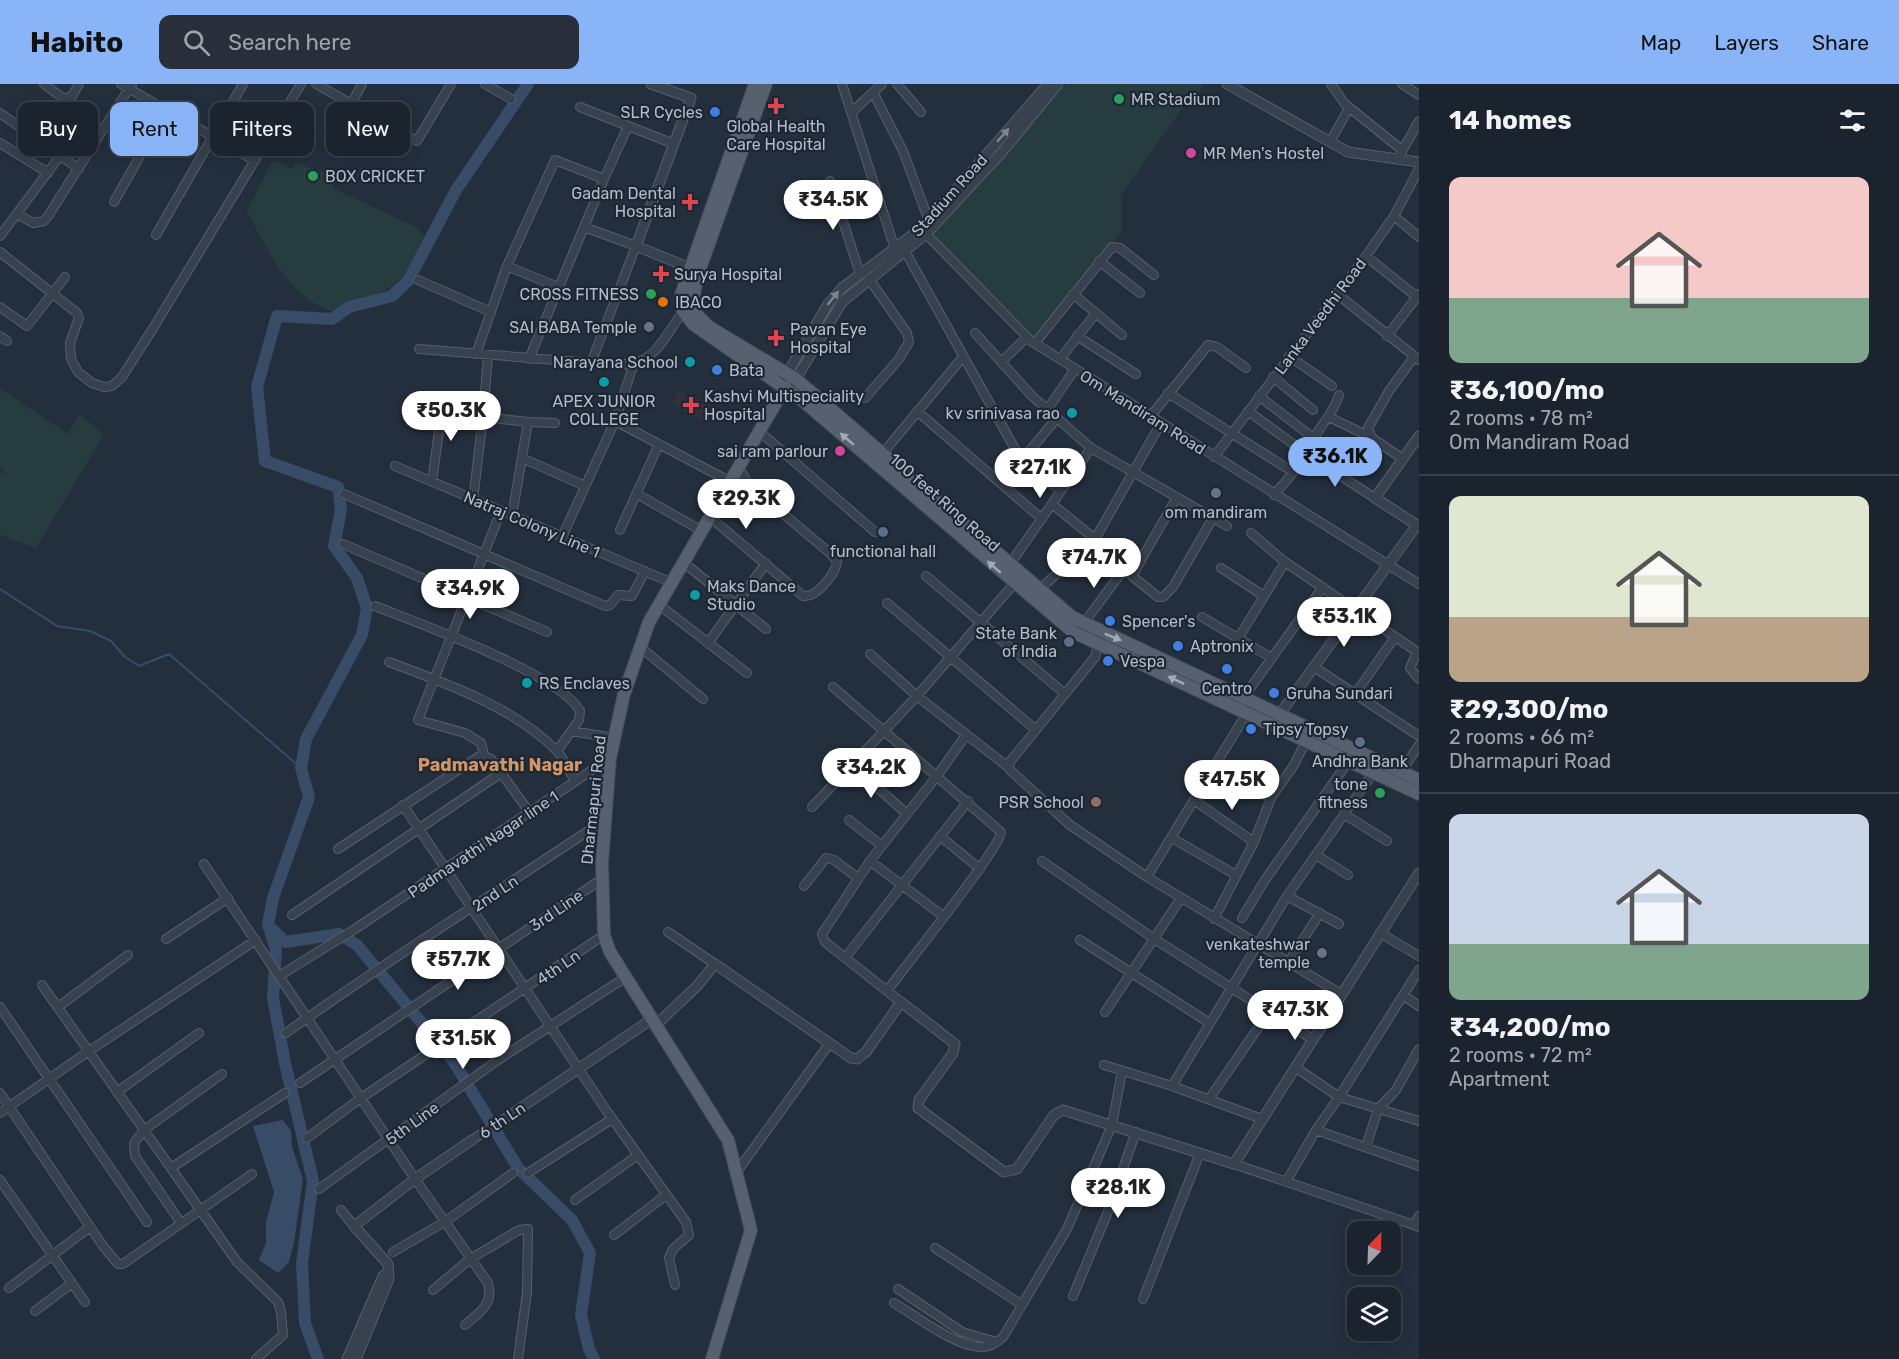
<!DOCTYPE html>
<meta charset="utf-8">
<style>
:root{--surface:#1b232e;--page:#282f3a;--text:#f1f3f6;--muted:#a0a4aa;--line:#39404a;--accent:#8ab4f8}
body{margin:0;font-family:Rubik,sans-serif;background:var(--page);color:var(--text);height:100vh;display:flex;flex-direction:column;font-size:22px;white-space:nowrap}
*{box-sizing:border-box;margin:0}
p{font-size:20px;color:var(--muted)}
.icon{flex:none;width:33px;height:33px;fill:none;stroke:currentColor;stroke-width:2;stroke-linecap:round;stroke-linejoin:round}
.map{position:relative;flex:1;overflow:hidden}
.drawer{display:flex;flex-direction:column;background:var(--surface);width:480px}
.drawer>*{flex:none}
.hud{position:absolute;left:18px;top:18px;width:570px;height:54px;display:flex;gap:12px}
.needle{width:39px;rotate:23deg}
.buttons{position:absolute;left:1347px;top:1137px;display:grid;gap:12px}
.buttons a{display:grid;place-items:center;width:54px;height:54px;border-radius:12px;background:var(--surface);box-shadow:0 3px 15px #0003,0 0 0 2px var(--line);font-size:30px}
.price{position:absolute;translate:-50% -51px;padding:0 14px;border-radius:21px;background:#fff;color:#222;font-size:20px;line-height:39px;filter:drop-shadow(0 2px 3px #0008)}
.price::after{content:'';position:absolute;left:50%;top:36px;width:18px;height:14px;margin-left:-9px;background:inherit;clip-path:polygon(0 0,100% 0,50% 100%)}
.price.selected{background:var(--accent);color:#111}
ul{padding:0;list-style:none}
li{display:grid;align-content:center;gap:12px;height:318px;padding:0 30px}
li+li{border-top:2px solid var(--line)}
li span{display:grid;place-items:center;height:186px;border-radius:12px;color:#555}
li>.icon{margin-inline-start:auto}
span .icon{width:108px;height:108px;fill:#fffc;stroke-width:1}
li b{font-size:26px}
h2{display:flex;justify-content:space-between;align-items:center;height:72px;padding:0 30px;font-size:26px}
.chip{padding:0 21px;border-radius:12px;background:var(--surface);box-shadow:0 3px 15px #0003,0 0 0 2px var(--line);font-size:21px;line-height:54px}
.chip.selected{background:var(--accent);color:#111}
header{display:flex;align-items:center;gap:36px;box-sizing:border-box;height:84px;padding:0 30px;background:var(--accent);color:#111}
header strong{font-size:28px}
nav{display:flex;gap:33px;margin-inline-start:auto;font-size:21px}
.search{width:420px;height:54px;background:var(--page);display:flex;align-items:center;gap:15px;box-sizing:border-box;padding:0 21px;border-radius:12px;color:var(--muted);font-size:22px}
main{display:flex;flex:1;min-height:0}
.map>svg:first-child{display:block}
.medical{fill:#32303f}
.green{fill:#263c3f}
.water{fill:#394c67}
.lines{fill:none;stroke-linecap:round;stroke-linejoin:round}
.stream{stroke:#394c67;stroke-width:2}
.river{stroke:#394c67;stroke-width:12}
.minor-casing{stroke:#565f6c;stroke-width:10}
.tertiary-casing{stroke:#565f6c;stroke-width:11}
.primary-casing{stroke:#414a57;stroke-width:14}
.minor{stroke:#38414e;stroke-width:8}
.tertiary{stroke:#38414e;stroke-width:9}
.primary{stroke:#56606e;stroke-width:12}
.oneway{fill:#7c8592}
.oneway2{fill:#a1aab7}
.leisure-dot{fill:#2e9e5b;stroke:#1d2633;stroke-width:2}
.health-dot{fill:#e0444e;stroke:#1d2633;stroke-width:2}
.shop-dot{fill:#3f7fe0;stroke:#1d2633;stroke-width:2}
.hotel-dot{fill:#d1479c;stroke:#1d2633;stroke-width:2}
.food-dot{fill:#e8710a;stroke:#1d2633;stroke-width:2}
.worship-dot{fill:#6b7280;stroke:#1d2633;stroke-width:2}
.culture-dot{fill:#0f9aa8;stroke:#1d2633;stroke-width:2}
.service-dot{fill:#5c6f8a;stroke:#1d2633;stroke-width:2}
.education-dot{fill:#8d6e63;stroke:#1d2633;stroke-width:2}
.labels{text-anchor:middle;stroke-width:4.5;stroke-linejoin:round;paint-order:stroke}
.poi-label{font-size:16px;fill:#b4bcc9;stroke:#1d2633;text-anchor:start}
.street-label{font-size:16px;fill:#b4bcc9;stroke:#1d2633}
.neighbourhood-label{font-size:18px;font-weight:bold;fill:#d59563;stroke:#1d2633}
</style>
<header>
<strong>Habito</strong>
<div class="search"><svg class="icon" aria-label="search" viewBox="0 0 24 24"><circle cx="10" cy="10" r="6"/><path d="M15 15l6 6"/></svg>Search here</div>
<nav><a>Map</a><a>Layers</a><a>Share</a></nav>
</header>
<main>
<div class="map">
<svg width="1419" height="1275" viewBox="0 0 1419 1275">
<rect width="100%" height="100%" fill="#242f3e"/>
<path class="medical" d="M775 242 787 250 778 265 766 257Z
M678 307 714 324 706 339 672 319Z"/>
<path class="green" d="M1066 0H1203L1194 19 1187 17 1121 111 1122 147 1035 255 935 153 934 149Z
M241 13 273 29V34L253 71 219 48Z
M273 76 292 85 296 78 336 94 333 104 416 143 424 152C414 173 406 197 383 207 363 215 349 215 331 227 287 212 268 165 247 128Z
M0 304 68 350 79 330 104 350 36 464 0 451V388L6 390 0 383Z"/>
<path class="water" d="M283 1036 291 1047 292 1063 303 1095 294 1158 289 1178 278 1189 259 1176 266 1159V1139L274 1108 253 1042Z"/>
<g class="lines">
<path class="stream" d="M0 505 57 542 90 547 111 557 125 573 139 582 169 570 301 684"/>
<path class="river" d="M270 843 285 858 339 850 357 861 454 978 518 1084 572 1136 590 1169 581 1231 589 1265 594 1275
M318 1275 305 1239 302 1179 313 1097 285 979 273 914 276 866 268 840 273 814 309 713 301 684 306 655 362 551 367 524 357 494 334 462 341 426 338 403 265 377 257 303 277 232 332 235 349 223 392 212 408 197 456 106 528 0"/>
<g class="minor-casing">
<path id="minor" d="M44 0 64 15 72 12 79 0
M121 0 255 77
M316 0 417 57 451 0
M485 0 511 15
M842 0 895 165
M897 0 921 28
M1331 0 1345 20 1402 66
M1402 0 1419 11
M873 8 903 67 929 137
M351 20 362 0
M580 23 674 60
M852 28 882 0
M0 29 79 85
M1330 58 1349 24
M0 59 48 89
M1400 71 1419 37
M604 95 628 42
M830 97 860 190
M114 118 166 26
M17 130 33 139 44 137 48 132 132 0
M1394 132 1419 153
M584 143 636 162 591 279
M924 148 1031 257 1419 500
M156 151 243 0
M0 152 60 72
M905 167 1015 365 1019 370H1027L1057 334
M0 168 77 229 79 234 70 259 71 275 78 288 92 299 104 303 112 302 122 293 152 246 301 0
M1366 172 1417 213
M1099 177 1140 209
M507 182 558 203
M418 196 491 228
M1336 209 1419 276
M1073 210 1122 251
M0 223 27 242 65 193
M975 249 1032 312 1091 364 1227 442
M0 252 7 257
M1077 252 1136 290
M1387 252 1419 210
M1035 259 1112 163 1120 164 1154 191
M419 265 605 280C614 280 625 281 634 279 659 274 670 242 686 224
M476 270 507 182 555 76 604 95 529 275
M1289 272 1332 302
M1060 275 1096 229
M1001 278 1027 253
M1273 293 1313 326
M1168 309 1293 388
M1259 312 1312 353
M865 314 899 275 909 258 907 249 869 195
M1047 326 1075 285
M1248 327 1308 371C1314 344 1331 337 1339 311
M918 328 1042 435
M1150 333 1208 261 1217 263 1246 284
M1329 333 1370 353
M615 337 731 398
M528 338 555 339
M760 348 875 448
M883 369 962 274
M1019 370 1026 386 1062 406
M1214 373 1366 172 1394 132 1419 85
M522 374 585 402
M1403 375 1372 354 1368 344 1389 307 1414 273
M395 382 670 498
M432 398 439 347 444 335 483 333 488 271
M344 410 605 522 610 521 618 511 632 512 645 487
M637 410 702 447
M1274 411 1308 371 1375 414
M473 416 483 333 528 338 512 432
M1052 420 1095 455 1132 492 1158 513H1163L1173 503 1213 434
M710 433 803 512C816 514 835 491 837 478L831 470 749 401 739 384
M620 446 659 360
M1251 449 1285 478 1419 569
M562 453 615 337 634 279
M343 460 547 548
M683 478 766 545
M1010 480 1091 364
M1221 484 1264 512
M926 492 1065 610
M1132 492 1177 413
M1040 505 1095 455 1161 339
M887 519 1036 646
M658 520 747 589
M375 522C418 539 560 590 580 627L579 636 557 667
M1202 533 1270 573
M1084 539 1124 485
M1239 553 1285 478
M708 559 766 479
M1098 560 1095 573 1009 679 1010 686 1070 741 1147 793 1341 910
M639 562 703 615
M1417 568 1410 584 1419 595
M870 570 917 612 1008 683
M389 578C445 599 512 622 556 666 564 674 569 687 575 697
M1314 583 1419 652
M833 603 1001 748C1001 763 903 885 887 907
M1355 610 1395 553
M1243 614 1323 503
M571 647 615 654
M484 671 481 659 465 649 418 636 501 427
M1216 680 1271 714
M852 681 907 730
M1401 688 1419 661
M1195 717 1254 758
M403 721 606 1026 686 1138 689 1151 673 1165 669 1174 675 1201
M812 723 917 612 1018 495
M1344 730 1387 757
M849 736 882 762
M940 752 980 785
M1172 754 1236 791
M338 765 481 671 491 675 530 729
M1316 771 1348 791
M870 777 943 832
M1042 777 1153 854 1312 955
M204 780 415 1095 488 1199C494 1220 480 1228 465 1241
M1147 793 1253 619
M804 802 826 774 834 776 858 794
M292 831 501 689
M1242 834 1265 796 1348 678
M1214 835 1254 758 1271 714 1294 681 1306 657
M1339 840 1287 812 1373 689
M668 848 715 880
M1380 849 1419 872
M166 855 228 814
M1080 856 1208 938
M845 874 968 717
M1288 879 1320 829
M1419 886 1339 1013 1419 1037
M279 892 355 845 610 674
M42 901 237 1178 278 1218 281 1228 283 1251 256 1275
M1404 912 1419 922
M901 918 825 858 822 850 870 777 937 692 966 651
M0 923 147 1138
M58 923 128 871
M1105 928 1181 814
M286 949C390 874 499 807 606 735
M1104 981 1172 1002 1262 1035
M300 999 602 795
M1172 1002 1287 812
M117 1008 199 949
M0 1009 103 1162 118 1180H123L252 1090
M1209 1015 1269 928
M0 1029 89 967 256 856
M1316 1046 1419 1082
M307 1054 361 1014 604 851
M472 1056 516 1027
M1366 1063 1378 1025 1396 1006 1419 965
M1234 1080 1414 1141
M171 1084 285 1009
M528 1089 612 1035
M736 1089 829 960
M0 1096 85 1218
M1286 1098 1316 1046 1339 1013 1295 983
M319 1105 498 976 626 893
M575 1116 638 1071
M341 1126 354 1142
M1419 1132 1414 1141 1419 1143
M181 1139 135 1072 134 1059 144 1046 222 990
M614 1151 666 1111
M935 1164 1022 1221
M393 1168 446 1137 513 1089
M9 1204 90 1143
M898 1205 962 1248 997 1258
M433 1206 470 1175 519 1146 528 1145 527 1208 518 1275
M1073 1212 1107 1130 1136 1048
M1143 1215 1200 1069
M894 1219C916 1232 957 1264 982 1263 991 1263 997 1258 1003 1253L1067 1145 1112 1041 1122 987
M35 1227 71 1200"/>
</g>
<g class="tertiary-casing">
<path id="tertiary" d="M651 0 691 14 636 162 690 184
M1227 0 1348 68 1419 78
M796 295 842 218 926 150 1002 68 1058 0
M781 300 828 220 842 204 923 143 1048 0
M1279 631 1417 441 1375 414 1419 352
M656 941 697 902 715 880 851 974 857 975 866 968 901 918 955 960 953 969 919 1016 918 1024 1004 1088 1017 1085 1054 1031 1063 1026 1234 1080 1419 789
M516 1027 652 935
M347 1275 383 1192 388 1189
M356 1275 389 1195 388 1180 354 1142 415 1095 472 1056"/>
</g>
<g class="primary-casing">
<path id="primary" d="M755 0 681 211 683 227 693 240 803 317 1073 548 1419 710
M766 0 697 193 693 217 695 229 709 243 796 295 1072 533 1419 696
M712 1275 751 1146 728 1056 610 868 604 851 602 779 610 674 624 610 649 538 785 303"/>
</g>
<use href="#minor" class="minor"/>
<use href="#tertiary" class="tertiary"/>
<use href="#primary" class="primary"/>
</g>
<defs><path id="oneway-solid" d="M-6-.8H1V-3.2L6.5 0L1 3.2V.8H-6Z" transform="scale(1.5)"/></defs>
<g class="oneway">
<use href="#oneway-solid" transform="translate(1003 51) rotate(-49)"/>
<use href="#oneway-solid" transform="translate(833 214) rotate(-51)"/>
</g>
<g class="oneway2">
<use href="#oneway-solid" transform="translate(847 355) rotate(-139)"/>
<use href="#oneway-solid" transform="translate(994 483) rotate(-139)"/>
<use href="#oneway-solid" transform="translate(1113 553) rotate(22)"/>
<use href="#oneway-solid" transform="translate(1176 596) rotate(-155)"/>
</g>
<g class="leisure-dot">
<circle cx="1119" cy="15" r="6"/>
<circle cx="313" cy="92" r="6"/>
<circle cx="651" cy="210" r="6"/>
<circle cx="1380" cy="709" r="6"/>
</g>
<g class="health-dot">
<path d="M773 13h6v6h6v6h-6v6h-6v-6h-6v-6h6z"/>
<path d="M687 109h6v6h6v6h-6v6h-6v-6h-6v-6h6z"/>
<path d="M658 181h6v6h6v6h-6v6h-6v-6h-6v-6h6z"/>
<path d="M773 245h6v6h6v6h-6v6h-6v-6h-6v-6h6z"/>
<path d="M688 312h6v6h6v6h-6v6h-6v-6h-6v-6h6z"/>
</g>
<g class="shop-dot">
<circle cx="715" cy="28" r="6"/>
<circle cx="717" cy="286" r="6"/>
<circle cx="1110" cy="537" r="6"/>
<circle cx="1178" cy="562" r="6"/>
<circle cx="1108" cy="577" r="6"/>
<circle cx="1227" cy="585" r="6"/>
<circle cx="1274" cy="609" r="6"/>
<circle cx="1251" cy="645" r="6"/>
</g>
<g class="hotel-dot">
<circle cx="1191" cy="69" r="6"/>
<circle cx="840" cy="367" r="6"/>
</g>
<circle class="food-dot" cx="663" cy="218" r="6"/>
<g class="worship-dot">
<circle cx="649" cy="243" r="6"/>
<circle cx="1216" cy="409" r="6"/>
<circle cx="1322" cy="869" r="6"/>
</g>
<g class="culture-dot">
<circle cx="690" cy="278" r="6"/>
<circle cx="604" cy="298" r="6"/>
<circle cx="1072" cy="329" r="6"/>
<circle cx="695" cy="511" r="6"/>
<circle cx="527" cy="599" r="6"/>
</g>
<g class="service-dot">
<circle cx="883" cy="448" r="6"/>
<circle cx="1069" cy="558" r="6"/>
<circle cx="1360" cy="658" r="6"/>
</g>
<circle class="education-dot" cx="1096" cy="718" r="6"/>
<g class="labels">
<g class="poi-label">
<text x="1131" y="21">MR Stadium</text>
<text x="703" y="34" text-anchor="end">SLR Cycles</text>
<text x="776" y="48" text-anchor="middle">Global Health<tspan x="776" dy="18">Care Hospital</tspan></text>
<text x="1203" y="75">MR Men's Hostel</text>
<text x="325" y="98">BOX CRICKET</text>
<text x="676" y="115" text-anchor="end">Gadam Dental<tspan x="676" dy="18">Hospital</tspan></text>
<text x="674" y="196">Surya Hospital</text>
<text x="639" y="216" text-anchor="end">CROSS FITNESS</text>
<text x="675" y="224">IBACO</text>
<text x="637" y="249" text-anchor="end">SAI BABA Temple</text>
<text x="790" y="251">Pavan Eye<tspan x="790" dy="18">Hospital</tspan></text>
<text x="678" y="284" text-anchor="end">Narayana School</text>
<text x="729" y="292">Bata</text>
<text x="704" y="318">Kashvi Multispeciality<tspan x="704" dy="18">Hospital</tspan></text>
<text x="604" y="323" text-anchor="middle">APEX JUNIOR<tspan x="604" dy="18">COLLEGE</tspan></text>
<text x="1060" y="335" text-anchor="end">kv srinivasa rao</text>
<text x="828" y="373" text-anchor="end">sai ram parlour</text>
<text x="1216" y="434" text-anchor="middle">om mandiram</text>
<text x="883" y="473" text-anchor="middle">functional hall</text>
<text x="707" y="508">Maks Dance<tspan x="707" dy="18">Studio</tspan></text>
<text x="1122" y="543">Spencer's</text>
<text x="1057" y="555" text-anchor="end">State Bank<tspan x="1057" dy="18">of India</tspan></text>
<text x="1190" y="568">Aptronix</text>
<text x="1120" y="583">Vespa</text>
<text x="539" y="605">RS Enclaves</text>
<text x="1227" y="610" text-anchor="middle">Centro</text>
<text x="1286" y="615">Gruha Sundari</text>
<text x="1263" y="651">Tipsy Topsy</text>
<text x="1360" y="683" text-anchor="middle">Andhra Bank</text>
<text x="1368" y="706" text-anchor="end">tone<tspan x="1368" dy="18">fitness</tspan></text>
<text x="1084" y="724" text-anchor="end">PSR School</text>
<text x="1310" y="866" text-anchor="end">venkateshwar<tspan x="1310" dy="18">temple</tspan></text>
</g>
<g class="street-label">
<text transform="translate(949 111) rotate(-48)" y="6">Stadium Road</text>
<text transform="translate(1320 232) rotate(-53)" y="6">Lanka Veedhi Road</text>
<text transform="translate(1143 328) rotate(32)" y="6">Om Mandiram Road</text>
<text transform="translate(945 418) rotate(41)" y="6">100 feet Ring Road</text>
<text transform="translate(532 440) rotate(23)" y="6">Natraj Colony Line 1</text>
<text transform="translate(593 716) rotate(-84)" y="6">Dharmapuri Road</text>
<text transform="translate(483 760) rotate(-34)" y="6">Padmavathi Nagar line 1</text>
<text transform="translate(495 809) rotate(-34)" y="6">2nd Ln</text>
<text transform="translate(556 826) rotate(-34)" y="6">3rd Line</text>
<text transform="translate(558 883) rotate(-34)" y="6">4th Ln</text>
<text transform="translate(502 1036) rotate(-34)" y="6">6 th Ln</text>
<text transform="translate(412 1039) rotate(-36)" y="6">5th Line</text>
</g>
<g class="neighbourhood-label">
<text x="500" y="687">Padmavathi Nagar</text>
</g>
</g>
</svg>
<div class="buttons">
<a><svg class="needle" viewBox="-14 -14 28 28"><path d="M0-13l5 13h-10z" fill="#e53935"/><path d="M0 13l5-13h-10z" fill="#a0a4aa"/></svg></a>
<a><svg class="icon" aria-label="layers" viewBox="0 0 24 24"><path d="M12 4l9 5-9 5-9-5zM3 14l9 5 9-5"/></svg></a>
</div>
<b class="price" style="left:833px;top:147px">₹34.5K</b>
<b class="price" style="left:451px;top:358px">₹50.3K</b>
<b class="price selected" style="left:1335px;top:404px">₹36.1K</b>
<b class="price" style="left:1040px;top:415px">₹27.1K</b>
<b class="price" style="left:746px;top:446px">₹29.3K</b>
<b class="price" style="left:1094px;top:505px">₹74.7K</b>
<b class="price" style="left:470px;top:536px">₹34.9K</b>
<b class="price" style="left:1344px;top:564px">₹53.1K</b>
<b class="price" style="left:871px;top:715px">₹34.2K</b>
<b class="price" style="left:1232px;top:727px">₹47.5K</b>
<b class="price" style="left:458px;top:907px">₹57.7K</b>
<b class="price" style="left:1295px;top:957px">₹47.3K</b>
<b class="price" style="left:463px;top:986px">₹31.5K</b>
<b class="price" style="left:1118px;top:1135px">₹28.1K</b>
<div class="hud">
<a class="chip">Buy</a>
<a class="chip selected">Rent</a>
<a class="chip">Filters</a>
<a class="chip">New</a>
</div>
</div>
<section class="drawer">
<h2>14 homes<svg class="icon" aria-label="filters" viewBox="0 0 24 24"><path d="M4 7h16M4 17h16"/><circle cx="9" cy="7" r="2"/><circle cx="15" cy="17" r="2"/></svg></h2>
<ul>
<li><span style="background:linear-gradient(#f6c9c9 65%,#7fa58c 0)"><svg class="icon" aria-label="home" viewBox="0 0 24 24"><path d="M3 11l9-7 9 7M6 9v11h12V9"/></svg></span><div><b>₹36,100/mo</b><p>2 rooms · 78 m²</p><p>Om Mandiram Road</p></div></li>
<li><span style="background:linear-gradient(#dfe7d0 65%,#b9a48a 0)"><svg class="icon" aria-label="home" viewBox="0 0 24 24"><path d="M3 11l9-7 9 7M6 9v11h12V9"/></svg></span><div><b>₹29,300/mo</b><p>2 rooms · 66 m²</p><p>Dharmapuri Road</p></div></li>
<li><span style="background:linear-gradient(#c9d6e8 70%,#7fa58c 0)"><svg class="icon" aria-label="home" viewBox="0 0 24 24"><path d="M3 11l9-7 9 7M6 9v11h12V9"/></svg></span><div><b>₹34,200/mo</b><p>2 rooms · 72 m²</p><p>Apartment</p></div></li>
</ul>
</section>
</main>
